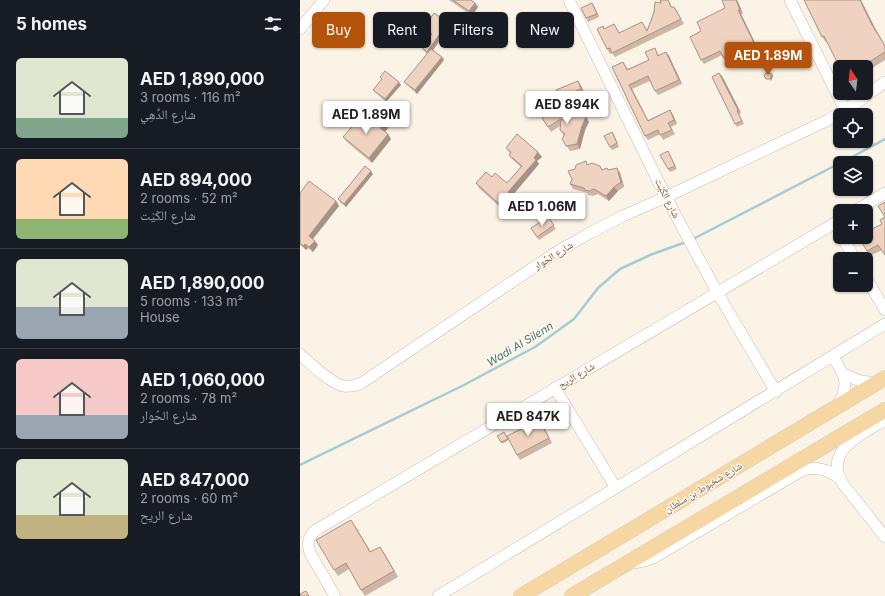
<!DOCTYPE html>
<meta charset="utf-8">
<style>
:root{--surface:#171b24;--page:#20242c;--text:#f1f3f6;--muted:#9ea1a6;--line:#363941;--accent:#b45309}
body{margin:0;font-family:Inter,"Noto Naskh Arabic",sans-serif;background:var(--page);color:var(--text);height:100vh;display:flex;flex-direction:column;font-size:15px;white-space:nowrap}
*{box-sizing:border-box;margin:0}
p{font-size:13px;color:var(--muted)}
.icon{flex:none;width:22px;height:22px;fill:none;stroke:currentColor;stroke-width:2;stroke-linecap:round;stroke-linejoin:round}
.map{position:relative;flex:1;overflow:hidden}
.details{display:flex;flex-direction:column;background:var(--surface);width:300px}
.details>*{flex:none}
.guide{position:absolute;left:12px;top:12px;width:380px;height:36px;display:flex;gap:8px}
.needle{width:26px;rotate:346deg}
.fabs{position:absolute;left:533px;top:60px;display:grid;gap:8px}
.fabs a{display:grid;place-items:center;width:40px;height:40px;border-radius:6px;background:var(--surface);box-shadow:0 1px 3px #0004;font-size:20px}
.price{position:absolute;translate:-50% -34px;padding:0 9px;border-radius:4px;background:#fff;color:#222;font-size:13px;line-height:26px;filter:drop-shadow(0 1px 2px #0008)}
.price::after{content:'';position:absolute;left:50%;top:24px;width:12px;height:9px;margin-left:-6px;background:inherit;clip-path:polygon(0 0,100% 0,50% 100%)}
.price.active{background:var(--accent);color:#fff}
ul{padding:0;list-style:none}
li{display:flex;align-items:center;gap:12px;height:100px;padding:0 16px}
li+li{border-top:1px solid var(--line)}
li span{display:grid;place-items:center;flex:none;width:112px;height:80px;border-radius:6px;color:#555}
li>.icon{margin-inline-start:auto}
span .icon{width:48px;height:48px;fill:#fffc;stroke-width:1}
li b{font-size:17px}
h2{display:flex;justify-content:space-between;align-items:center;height:48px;padding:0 16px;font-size:17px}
.chip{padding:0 14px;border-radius:6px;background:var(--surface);box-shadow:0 1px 3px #0004;font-size:14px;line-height:36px}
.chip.active{background:var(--accent);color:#fff}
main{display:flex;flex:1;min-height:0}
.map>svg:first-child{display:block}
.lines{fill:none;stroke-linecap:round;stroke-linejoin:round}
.stream{stroke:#a2cdd5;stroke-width:2.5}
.minor-casing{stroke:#ccbaad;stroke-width:12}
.major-casing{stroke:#d8d1cd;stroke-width:16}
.minor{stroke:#fff;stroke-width:11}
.major{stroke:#f6d6a2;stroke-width:15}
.wall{fill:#ceb5a4}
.shaded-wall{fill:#a79386}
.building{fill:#efd2bf;stroke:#a79386}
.labels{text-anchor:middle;stroke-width:3;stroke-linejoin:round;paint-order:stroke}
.street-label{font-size:10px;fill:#735a4c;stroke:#fef7ec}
.water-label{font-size:11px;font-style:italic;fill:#43757e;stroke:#fef7ec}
</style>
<main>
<section class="details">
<h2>5 homes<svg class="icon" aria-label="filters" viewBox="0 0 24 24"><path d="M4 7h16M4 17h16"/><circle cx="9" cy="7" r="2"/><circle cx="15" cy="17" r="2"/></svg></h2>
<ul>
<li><span style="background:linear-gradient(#dfe7d0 75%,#7fa58c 0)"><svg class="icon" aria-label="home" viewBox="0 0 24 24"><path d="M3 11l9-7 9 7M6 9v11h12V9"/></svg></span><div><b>AED 1,890,000</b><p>3 rooms · 116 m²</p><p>شارع الدِّهِي</p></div></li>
<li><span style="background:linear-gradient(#ffd9b3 75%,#8fb573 0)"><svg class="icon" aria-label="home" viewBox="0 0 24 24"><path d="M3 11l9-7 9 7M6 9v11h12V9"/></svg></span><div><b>AED 894,000</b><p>2 rooms · 52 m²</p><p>شارع الكَيْت</p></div></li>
<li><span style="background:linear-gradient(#dfe7d0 60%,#9aa5b1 0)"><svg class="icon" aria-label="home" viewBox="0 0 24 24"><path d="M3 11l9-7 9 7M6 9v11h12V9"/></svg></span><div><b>AED 1,890,000</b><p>5 rooms · 133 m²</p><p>House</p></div></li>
<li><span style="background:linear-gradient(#f6c9c9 70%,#9aa5b1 0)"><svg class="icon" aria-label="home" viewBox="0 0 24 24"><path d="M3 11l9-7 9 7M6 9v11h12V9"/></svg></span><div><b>AED 1,060,000</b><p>2 rooms · 78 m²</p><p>شارع الحُوار</p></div></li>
<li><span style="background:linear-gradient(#dfe7d0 70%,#c2b280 0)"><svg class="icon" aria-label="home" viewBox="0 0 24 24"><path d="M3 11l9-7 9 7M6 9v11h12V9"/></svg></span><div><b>AED 847,000</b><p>2 rooms · 60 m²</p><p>شارع الريح</p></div></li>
</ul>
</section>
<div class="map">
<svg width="585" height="596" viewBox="0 0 585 596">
<rect width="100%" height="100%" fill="#fbf3e6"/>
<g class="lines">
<path class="stream" d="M541 163 585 139
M393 239 540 163
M0 465 164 385 235 347 274 319 298 288 320 269 350 255 386 242"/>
<g class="minor-casing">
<path id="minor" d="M269 0 366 197 417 292 476 392
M490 0 545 110
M0 29 24 0
M555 211 585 193
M542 237 555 259
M566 278 585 310
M0 354C11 364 31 384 44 386 50 387 55 385 60 384L255 253 288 234 323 216 366 197 528 120 559 101 585 82
M533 357C546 377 550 385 537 407
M544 374 560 381 578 383
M255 388 316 488
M585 420C562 434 522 451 543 484L585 537
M333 563 344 561 355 557 501 471C516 466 527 469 539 478
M35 596 10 553C7 543 8 537 16 530L540 220
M138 596 585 324"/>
</g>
<g class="major-casing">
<path id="major" d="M221 596 585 378
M272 596 585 410"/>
</g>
<use href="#minor" class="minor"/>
<use href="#major" class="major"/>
</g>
<path class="wall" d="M149 0H171L175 3 178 7 172 16Z
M360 0H368L372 7H374L377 11 384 24 315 57 312 53 310 54 307 49 305 29 314 24 319 33 342 22 347 30 354 12 361 3Z
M504 0 575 28 585 45V60L566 72V67H540L527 42H526L522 37Z
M438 2 443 14H441L457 47 426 62 422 55 404 64 401 60V31L425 8Z
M294 6 299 17 288 22 286 18Z
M128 22H148L150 25 133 50 144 60 117 94 107 85 104 82 127 54 124 51 122 48 131 35 122 30 120 27Z
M357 52 359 55 366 52 369 56 382 84 358 95 355 91 350 81 332 89 348 120 370 110 373 115 377 124 371 127 375 134 363 140 360 134 348 140 345 136 312 67 323 62 328 69 349 60Z
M422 76 441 113 439 114 444 124 437 127 435 124Z
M80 77 101 85 86 102 75 92 73 90 82 79Z
M280 84 284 92 262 101 259 98Z
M266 116 286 117 289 122 285 130 280 149 270 151 262 139 264 136 260 130V126L251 132 248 127Z
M72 121 88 128 85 132 88 134 91 139 72 163 47 142 43 137Z
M312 132 314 135 319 147 312 150 310 147Z
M206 148 242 157 237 161 239 164 212 196 213 198 208 204 205 202 201 208 179 188 176 183 192 177 207 183 221 167 212 159 209 155 210 153Z
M370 155 377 169 370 172 368 169Z
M288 164 300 166 302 170H308L317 168 320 173 324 187 318 191 309 201 298 194 293 196 288 195 287 193 273 189 270 184 275 169Z
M73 174 46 207 40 202 38 199Z
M0 193 36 201 39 206 13 239 18 245 13 252 8 248 6 250 0 245Z
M248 217 256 229 239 240 231 228Z
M585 217 582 250 570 256 567 251 568 238 582 224Z
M239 420 242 424 252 443 220 460 217 455 233 423Z
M204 432 209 440 202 444 197 436Z
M55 526 71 552 80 547 84 553 98 577 65 596 61 590 49 569 38 576 34 570Z"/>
<path class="shaded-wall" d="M436 0H437L438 2 443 14 440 10Z
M560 0H561L575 28 585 46 571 23Z
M175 3 178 7 172 16 169 11Z
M292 3 294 6 299 17 297 14Z
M438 10 441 14 457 47 454 43Z
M148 22 150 25 130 55 127 52Z
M366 52 369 56 382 84 379 80Z
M142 57 144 60 117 94 115 90Z
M419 73 422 76 441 113 438 110Z
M472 74 473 76 471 81 470 79Z
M278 81 280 84 284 92 281 89Z
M99 82 101 85 86 102 85 99Z
M329 85 332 89 350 125 348 121Z
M370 110 373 115 377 124 374 120Z
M286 117 289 122 285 130 280 149 277 144 282 126Z
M85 123 88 128 84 133 80 128Z
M312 132 314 135 319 147 317 143Z
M88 134 91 139 72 163 69 158Z
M238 152 242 157 237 161 239 164 212 196 213 198 208 204 204 200 208 192Z
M317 168 320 173 324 187 321 182Z
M71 171 73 174 46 207 44 204Z
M314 187 318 191 309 201 306 196Z
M202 198 205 202 201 208 198 203Z
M36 201 39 206 12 240 9 236Z
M15 241 18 245 13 252 9 247Z
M5 244 8 248 6 250 3 246Z
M239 420 242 424 252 443 249 438Z
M51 520 55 526 74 558 70 552Z
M80 547 84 553 98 577 94 571Z"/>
<path class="building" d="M153 0H171L175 3 169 11Z
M360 0H368L371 7H374L381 19 312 53 310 48 307 49 297 29 303 26 304 29 314 24 319 33 342 22 347 31 354 12 355 2 361 3Z
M422 0H436L440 10H438L454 43 424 58 420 51 401 60 390 37 401 31 397 22 425 8Z
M504 0H560L571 23 585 46V52L561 67H540V77L535 69 539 66 524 36 522 37Z
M292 3 297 14 286 18 281 8Z
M134 13 148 22 127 52 122 48 132 34 120 27 125 20 128 22Z
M355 48 358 56 366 52 379 80 355 91 348 76 329 85 348 121 370 110 374 120 368 123 372 130 360 135 358 130 345 136 312 67 323 62 327 70 349 60 345 52Z
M131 49 142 57 115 90 104 82Z
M85 71 99 82 85 99 73 90 82 79 80 77Z
M467 72 472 74 470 79H466L464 75Z
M419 73 438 110 437 111 442 121 435 124 412 77Z
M278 81 281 89 259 98 256 90Z
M260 107 265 116 278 110 286 117 282 126 277 144 266 146 262 139 265 134 260 130 261 119 248 127 242 118Z
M63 114 72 121 76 117 85 123 80 128 88 134 69 158 43 137Z
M312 132 317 143 310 147 304 136Z
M217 134 238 152 234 158 236 160 208 192 210 194 204 200 202 198 198 203 176 183 186 172 192 177 195 173 207 183 222 166 209 155 211 152 206 148Z
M368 151 375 166 368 169 360 155Z
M286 161 287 165 292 163 300 166 302 170 307 168 308 170 317 168 321 182 314 187 306 196 294 189 289 191 285 190 284 188 270 184 272 179 268 171 275 169 276 165Z
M65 166 71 171 44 204 38 199Z
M9 181 36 201 9 236 15 241 9 247 5 244 3 246 0 243V193Z
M585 202V217L578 206Z
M248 217 254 225 237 237 231 228Z
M585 217V255L578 245 567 251 561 241 568 238 566 234V232L582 224 580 220Z
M239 420 249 438 217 455 207 436 225 427 224 425 232 421 233 423Z
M204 432 208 439 201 442 197 436Z
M51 520 70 552 80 547 94 571 61 590 46 563 34 570 16 540Z
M6 591 9 596H0V594Z"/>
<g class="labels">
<g class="street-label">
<text transform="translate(368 198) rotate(63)" y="4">شارع الكَيْت</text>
<text transform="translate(253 255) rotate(-32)" y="4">شارع الحُوار</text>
<text transform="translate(276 375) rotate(-31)" y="4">شارع الريح</text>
<text transform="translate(403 487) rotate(-31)" y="4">شارع شخبوط بن سلطان</text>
</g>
<g class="water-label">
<text transform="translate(220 344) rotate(-31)" y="4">Wadi Al Silenn</text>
</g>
</g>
</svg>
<div class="fabs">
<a><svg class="needle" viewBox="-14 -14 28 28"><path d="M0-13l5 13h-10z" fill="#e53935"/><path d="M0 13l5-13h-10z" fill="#9ea1a6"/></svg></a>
<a><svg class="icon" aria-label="locate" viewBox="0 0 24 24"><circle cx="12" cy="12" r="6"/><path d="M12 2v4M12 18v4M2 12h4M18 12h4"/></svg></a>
<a><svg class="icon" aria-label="layers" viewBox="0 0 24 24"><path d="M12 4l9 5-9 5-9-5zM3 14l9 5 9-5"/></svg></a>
<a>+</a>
<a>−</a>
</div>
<b class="price active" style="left:468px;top:76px">AED 1.89M</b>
<b class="price" style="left:267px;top:125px">AED 894K</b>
<b class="price" style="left:66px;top:135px">AED 1.89M</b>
<b class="price" style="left:242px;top:227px">AED 1.06M</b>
<b class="price" style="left:228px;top:437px">AED 847K</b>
<div class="guide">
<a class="chip active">Buy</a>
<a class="chip">Rent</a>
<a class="chip">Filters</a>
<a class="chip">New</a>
</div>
</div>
</main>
